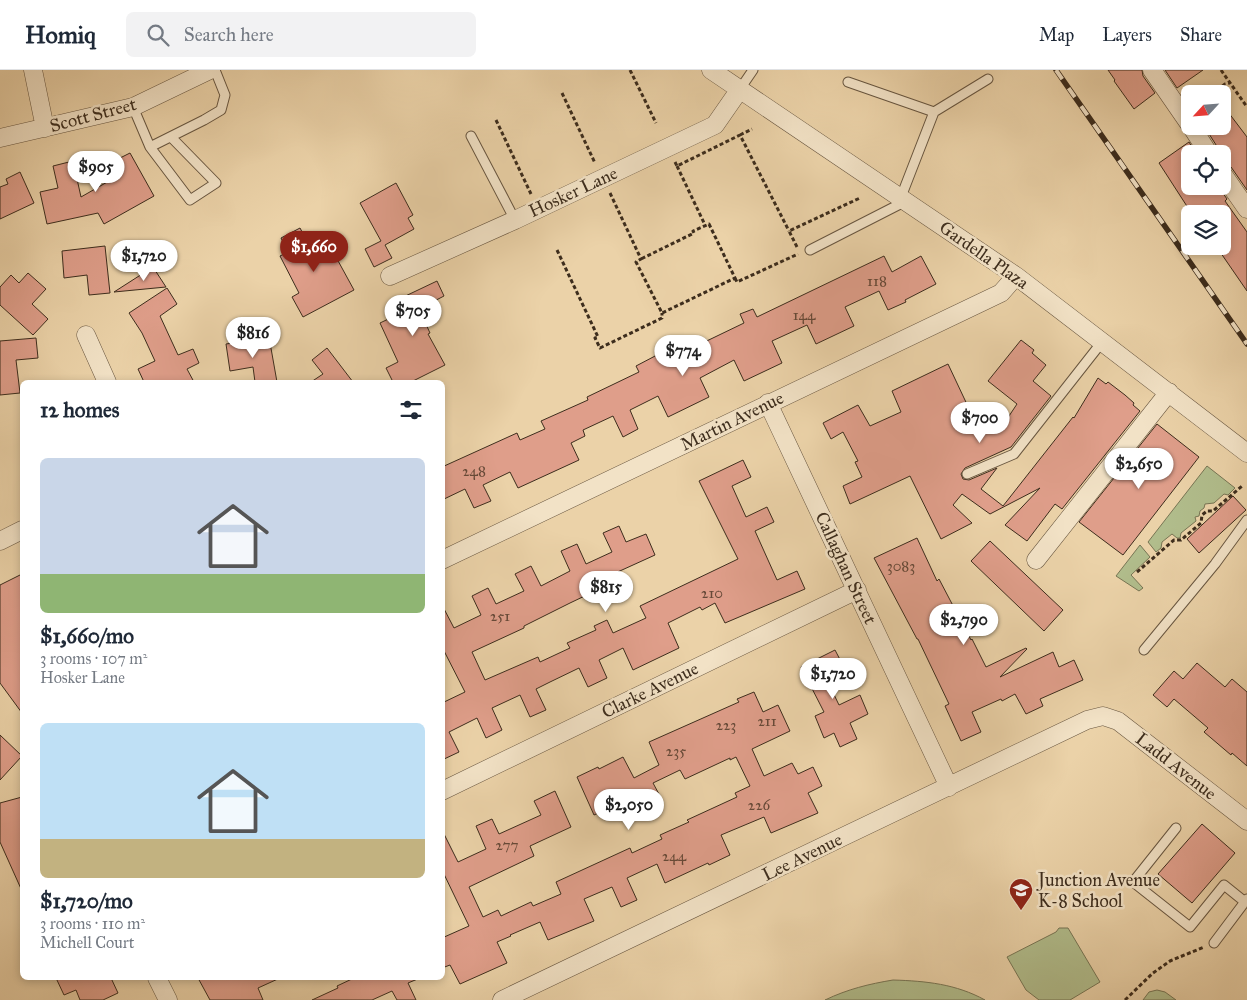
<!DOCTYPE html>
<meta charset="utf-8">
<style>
:root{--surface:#fff;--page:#f2f2f3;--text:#1f2937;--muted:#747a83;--line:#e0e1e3;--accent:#8f2418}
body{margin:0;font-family:"IM FELL Great Primer",serif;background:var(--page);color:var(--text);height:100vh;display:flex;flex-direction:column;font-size:19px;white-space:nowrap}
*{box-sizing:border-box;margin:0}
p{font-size:16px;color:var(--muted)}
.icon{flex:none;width:28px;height:28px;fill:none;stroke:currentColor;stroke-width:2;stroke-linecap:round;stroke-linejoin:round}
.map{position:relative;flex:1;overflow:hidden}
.drawer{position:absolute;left:20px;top:310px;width:425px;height:600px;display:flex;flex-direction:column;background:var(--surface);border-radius:8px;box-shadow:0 2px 8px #0003}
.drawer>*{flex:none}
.needle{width:32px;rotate:244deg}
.buttons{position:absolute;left:1181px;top:15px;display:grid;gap:10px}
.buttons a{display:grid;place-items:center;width:50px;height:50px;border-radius:8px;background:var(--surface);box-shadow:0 2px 8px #0003;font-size:25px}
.price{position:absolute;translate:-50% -42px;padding:0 11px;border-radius:18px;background:#fff;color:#222;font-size:16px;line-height:32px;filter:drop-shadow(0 1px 2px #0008)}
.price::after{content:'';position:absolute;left:50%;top:30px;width:15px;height:11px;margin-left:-8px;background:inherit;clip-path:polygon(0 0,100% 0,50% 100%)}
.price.active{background:var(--accent);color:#fff}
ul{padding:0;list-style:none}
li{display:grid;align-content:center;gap:10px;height:265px;padding:0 20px}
li span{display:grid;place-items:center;height:155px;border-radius:8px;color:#555}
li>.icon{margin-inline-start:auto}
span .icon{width:90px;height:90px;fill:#fffc;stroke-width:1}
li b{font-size:21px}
h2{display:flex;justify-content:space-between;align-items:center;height:60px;padding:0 20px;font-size:21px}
header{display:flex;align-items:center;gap:30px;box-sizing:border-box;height:70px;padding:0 25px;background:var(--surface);border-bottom:1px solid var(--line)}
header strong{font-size:24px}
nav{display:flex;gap:28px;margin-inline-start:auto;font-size:18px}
.search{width:350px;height:45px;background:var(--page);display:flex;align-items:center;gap:12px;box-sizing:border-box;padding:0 18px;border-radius:8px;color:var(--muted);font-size:19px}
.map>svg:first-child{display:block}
.green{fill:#b1bd8c;stroke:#777554}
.building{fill:#df9e8a;stroke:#3d2d1d}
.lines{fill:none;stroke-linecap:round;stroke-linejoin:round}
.lane-casing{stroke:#685640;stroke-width:11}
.street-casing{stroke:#685640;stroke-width:19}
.path{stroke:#3d2d1d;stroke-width:3;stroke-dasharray:4 2.5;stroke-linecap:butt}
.lane{stroke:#f2e2c6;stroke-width:9}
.street{stroke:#f2e2c6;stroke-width:18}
.rail-casing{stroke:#3d2d1d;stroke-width:5.5}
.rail{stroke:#f2e2c6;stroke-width:4;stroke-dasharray:11;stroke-linecap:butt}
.labels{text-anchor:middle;stroke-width:5;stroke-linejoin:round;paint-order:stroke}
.number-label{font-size:15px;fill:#664938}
.street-label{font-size:18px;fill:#3d2d1d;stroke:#f2e2c6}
.poi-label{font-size:18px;fill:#3d2d1d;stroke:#f2e2c6;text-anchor:start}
</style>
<header>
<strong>Homiq</strong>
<div class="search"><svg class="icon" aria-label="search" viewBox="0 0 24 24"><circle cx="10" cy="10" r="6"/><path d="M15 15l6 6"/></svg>Search here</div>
<nav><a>Map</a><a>Layers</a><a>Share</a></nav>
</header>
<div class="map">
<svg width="1247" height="930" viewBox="0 0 1247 930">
<rect width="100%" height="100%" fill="#ebd2a8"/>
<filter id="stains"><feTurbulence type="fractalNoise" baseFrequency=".004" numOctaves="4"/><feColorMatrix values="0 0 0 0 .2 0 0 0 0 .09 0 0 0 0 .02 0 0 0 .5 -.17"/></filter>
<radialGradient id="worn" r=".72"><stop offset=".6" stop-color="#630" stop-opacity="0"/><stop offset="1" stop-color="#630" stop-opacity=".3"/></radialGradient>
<path class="green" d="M1207 396 1235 418 1228 425 1224 424 1214 433 1205 434 1204 438 1200 441 1199 446 1195 447 1196 451 1181 463 1180 468H1177L1172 464 1162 472 1161 478 1156 482 1148 472Z
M1140 475 1150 487 1131 505 1143 518 1139 521 1116 506Z
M1059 858H1068L1100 912 1070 930H1039L1026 920 1007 887 1056 862Z
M893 910C926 911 956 914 985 930H825C848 919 869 914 893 910Z
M1157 920 1165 922 1176 930H1143L1149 922Z"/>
<path class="building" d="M1108 0H1142L1143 6 1155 23 1134 39 1114 11 1115 10Z
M1165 0H1203L1177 18Z
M1222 34 1247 67V120L1231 97 1224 93 1222 84H1220L1218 78 1204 56H1222Z
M1189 72 1196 84H1190V116H1218L1227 129 1225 131 1247 162V221L1216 176H1222V144H1192L1159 93Z
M130 83 154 126 104 154 98 143 47 154 40 122 58 118 53 96 73 91 81 127 116 107 108 94Z
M20 102 34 133 0 149V117L8 114 6 109Z
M396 113 413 145 408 148 414 159 385 175 392 188 374 197 365 179 381 171 360 133Z
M300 158 309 175 325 167 354 220 303 247 292 227 299 223 280 186 288 182 281 168Z
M105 176 110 223 89 225 87 205 64 208 62 181Z
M884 186 892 202 921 186 936 214 905 230 906 232 888 240 879 221 845 237 854 256 816 274 807 255 772 271 782 293 744 311 734 290 700 308 709 327 668 347 658 326 630 340 638 359 623 367 613 346 583 360 585 366 571 373 579 390 518 418 510 402 483 415 491 431 474 438 465 419 442 430V397L517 363 520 370 545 359 541 351 588 330 587 327 639 302 636 296 657 285 661 293 744 253 740 244 753 239 757 247Z
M153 197 166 217 114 222Z
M28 203 46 219 32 234 48 249 33 265 0 235V217L11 205 19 213Z
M437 211 444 226 419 239 430 263 428 264 445 295 411 312H393L386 298 398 292 380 253 403 242 397 230Z
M167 218 177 234 160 246 178 285 193 279 199 293 187 299 194 312H144L138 299 155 291 142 263 129 243Z
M269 267 277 312H255L253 297 230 301 226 274Z
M36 268 38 288 16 290 20 323 0 325V271Z
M1021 270 1034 280 1032 283 1046 295 1033 311 1051 326 1011 377 965 398 961 404 963 409 969 410 997 398 981 419 1003 436 1073 347 1074 348 1098 308 1106 314 1108 312 1125 325 1134 333 1133 335 1140 341 1062 439 1055 434 1027 471 1005 455 1040 418 990 444 962 424 953 435 972 453 941 469 910 406 850 434 843 416 862 407 855 392 858 391 843 362 831 369 823 353 858 335 870 356 901 342 892 321 948 294 980 362 1007 349 1017 334 988 311Z
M327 278 353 312H311L323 304 312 290Z
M1157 354 1199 387 1123 485 1079 452Z
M743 390 751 407 732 416 746 447 767 437 774 452 755 461 777 510 797 501 805 519 725 553 715 533 702 540 700 537 668 553 679 578 633 600 623 578 599 590 607 608 588 617 579 598 550 612 536 619 546 640 530 647 520 625 492 638 502 660 486 668 477 648 449 662 459 682 442 690V633L465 622 442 577V535L454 558 481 545 472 526 488 518 496 534 524 521 515 504 531 496 541 516 570 501 561 481 577 474 586 494 612 482 603 463 619 456 626 472 646 464 655 485 611 505 614 512 570 533 524 556V558L472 582 485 610 538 587 540 592 570 578 567 573 596 560 594 556 607 550 613 563 646 548 640 536 738 489 699 411Z
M1233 426 1246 440 1199 483 1187 469Z
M917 468 937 511 939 509 971 570 972 569 986 597 1026 578 1027 579 1000 607 1053 582 1059 597 1074 590 1083 610 1040 629 1043 636 1026 644 1015 624 1002 631 1001 629 972 642 981 662 961 671 945 636 949 634 918 569H917L874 488Z
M990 471 1063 540 1044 561 971 491Z
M22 504V643L0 613V515Z
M835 580 846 601 827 610 839 635 860 625 868 644 850 653 857 669 840 677 834 663 824 668 815 646 824 642 801 597Z
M1197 593 1225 617 1232 609 1247 622V696L1232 683 1231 685 1204 662 1208 658 1174 629 1167 637 1153 625 1174 601 1183 609Z
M754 622 763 642 778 635 790 661 752 679 764 706 792 693 798 704 813 697 822 716 808 723 818 743 771 763 764 747 721 765 730 785 709 795 708 793 665 813 657 794 627 808 637 830 621 837 612 817 584 829 594 851 548 870 540 852 510 865 511 866 497 872 507 893 460 914 450 895 442 898V868L469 856 442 800V760L458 792 486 779 476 756 492 749 499 764 541 745 534 731 555 721 571 757 530 776 534 786 469 817 483 847 498 840 501 846 531 832 533 836 561 824 556 812 630 778 632 783 662 769 660 765 689 752 687 750 737 727 735 723 750 716 736 687 730 690V688L685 709 680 700 653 713 660 726 630 741 625 731 594 745 577 707 598 697 599 699 623 687 634 708 659 695 649 672 739 632 737 629Z
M0 665 22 686 0 710Z
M22 727V821L0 772V733Z
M1202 754 1235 783 1192 833 1158 804Z
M56 908H111L118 923 103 930H80L76 920 64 925Z
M198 908H280L258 918 263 930H210Z
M354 908H420L408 913 416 930H397L392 921 372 930H312L338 918 337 916Z"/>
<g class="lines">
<g class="lane-casing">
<path id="lane" d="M848 12 934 42 901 127
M740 19 753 0
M133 37 150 77 190 130 216 113 171 67
M934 42 988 9
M471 66 515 150
M150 77 204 50 221 40 225 25 215 0
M810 180 906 131
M967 404 1014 384 1102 272
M1144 580 1215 494 1247 450
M1176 758 1133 812 1190 857 1224 815 1245 832
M1214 873 1247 829"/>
</g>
<g class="street-casing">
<path id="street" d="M33 0 45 58
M711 0 1016 206 1247 383
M1152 0 1190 55
M1191 56 1209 84
M0 68 133 37 210 0
M1222 103 1247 139
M390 206 515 150 715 55 740 19
M86 265 107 312
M768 333 949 717
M0 471 22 460
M442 490 1001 223 1016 206
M1036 490 1169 322
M442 721 857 520
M157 908 168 930
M502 930 1087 650 1103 646 1118 651 1247 751"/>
</g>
<path class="path" d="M630 0 656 53
M1221 0 1247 37
M562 23 595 93
M1212 24 1225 14 1230 13
M496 50 531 124
M740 65 752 59
M675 92 677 96 740 65 789 161
M677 96 705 155
M610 123 641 189 636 192 662 243 735 208 709 154 693 161 694 163 641 189
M797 177 789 161 860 128
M557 180 598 267 595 268 600 278 662 248V243
M735 208 737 212 798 184
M1137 502 1174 470H1181L1201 453 1202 445 1207 441H1213L1242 416
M1125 930 1153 903 1170 891 1204 877"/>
<use href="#lane" class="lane"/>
<use href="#street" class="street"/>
<g class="rail-casing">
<path id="rail" d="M1056 0 1247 274"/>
</g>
<use href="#rail" class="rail"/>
</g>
<defs>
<g id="school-pin" transform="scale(1.25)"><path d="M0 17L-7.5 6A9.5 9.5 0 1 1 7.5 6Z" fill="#8f2418" stroke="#f2e2c6"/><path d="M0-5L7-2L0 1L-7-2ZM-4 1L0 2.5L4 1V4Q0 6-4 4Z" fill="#fff"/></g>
</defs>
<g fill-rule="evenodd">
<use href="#school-pin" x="1021" y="820"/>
</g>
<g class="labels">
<g class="number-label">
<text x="877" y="216">118</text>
<text x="804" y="250">144</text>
<text x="474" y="406">248</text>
<text x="901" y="501">3083</text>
<text x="712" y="528">210</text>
<text x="500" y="551">251</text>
<text x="767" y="656">211</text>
<text x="726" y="660">223</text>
<text x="676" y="686">235</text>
<text x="759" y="740">226</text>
<text x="507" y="780">277</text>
<text x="674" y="791">244</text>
</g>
<g class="street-label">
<text transform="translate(93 45) rotate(-15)" y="6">Scott Street</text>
<text transform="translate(573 122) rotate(-25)" y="6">Hosker Lane</text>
<text transform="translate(984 185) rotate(35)" y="6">Gardella Plaza</text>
<text transform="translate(732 351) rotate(-26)" y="6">Martin Avenue</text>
<text transform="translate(846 498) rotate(65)" y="6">Callaghan Street</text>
<text transform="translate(650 620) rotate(-26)" y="6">Clarke Avenue</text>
<text transform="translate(1176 696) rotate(38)" y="6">Ladd Avenue</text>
<text transform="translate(802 787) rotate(-26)" y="6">Lee Avenue</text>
</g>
<g class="poi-label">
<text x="1038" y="816">Junction Avenue<tspan x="1038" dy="21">K-8 School</tspan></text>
</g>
</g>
<rect width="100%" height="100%" filter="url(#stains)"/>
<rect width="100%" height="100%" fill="url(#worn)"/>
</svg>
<div class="buttons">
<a><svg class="needle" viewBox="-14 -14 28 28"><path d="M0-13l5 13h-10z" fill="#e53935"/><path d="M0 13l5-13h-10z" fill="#747a83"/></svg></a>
<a><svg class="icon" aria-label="locate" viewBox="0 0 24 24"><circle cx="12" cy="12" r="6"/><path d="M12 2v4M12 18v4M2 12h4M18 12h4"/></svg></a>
<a><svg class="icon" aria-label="layers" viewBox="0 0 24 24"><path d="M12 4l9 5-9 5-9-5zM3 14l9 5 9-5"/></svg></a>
</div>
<b class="price" style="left:96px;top:123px">$905</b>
<b class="price active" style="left:314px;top:203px">$1,660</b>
<b class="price" style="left:144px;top:212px">$1,720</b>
<b class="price" style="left:413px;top:267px">$705</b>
<b class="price" style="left:253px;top:289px">$816</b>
<b class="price" style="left:683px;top:307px">$774</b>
<b class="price" style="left:980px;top:374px">$700</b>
<b class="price" style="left:1139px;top:420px">$2,650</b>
<b class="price" style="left:606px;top:543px">$815</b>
<b class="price" style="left:964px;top:576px">$2,790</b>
<b class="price" style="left:833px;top:630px">$1,720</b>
<b class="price" style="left:629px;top:761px">$2,050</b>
<section class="drawer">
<h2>12 homes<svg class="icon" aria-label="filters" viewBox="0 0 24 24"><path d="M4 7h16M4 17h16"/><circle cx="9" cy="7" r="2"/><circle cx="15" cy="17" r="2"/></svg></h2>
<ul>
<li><span style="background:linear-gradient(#c9d6e8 75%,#8fb573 0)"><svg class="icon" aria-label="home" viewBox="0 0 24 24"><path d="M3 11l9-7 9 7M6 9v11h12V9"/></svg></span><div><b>$1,660/mo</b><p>3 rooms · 107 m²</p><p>Hosker Lane</p></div></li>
<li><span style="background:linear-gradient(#bfe0f5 75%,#c2b280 0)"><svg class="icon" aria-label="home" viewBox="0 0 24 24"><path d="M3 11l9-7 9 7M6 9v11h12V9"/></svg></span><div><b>$1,720/mo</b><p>3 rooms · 110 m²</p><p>Michell Court</p></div></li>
</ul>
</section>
</div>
